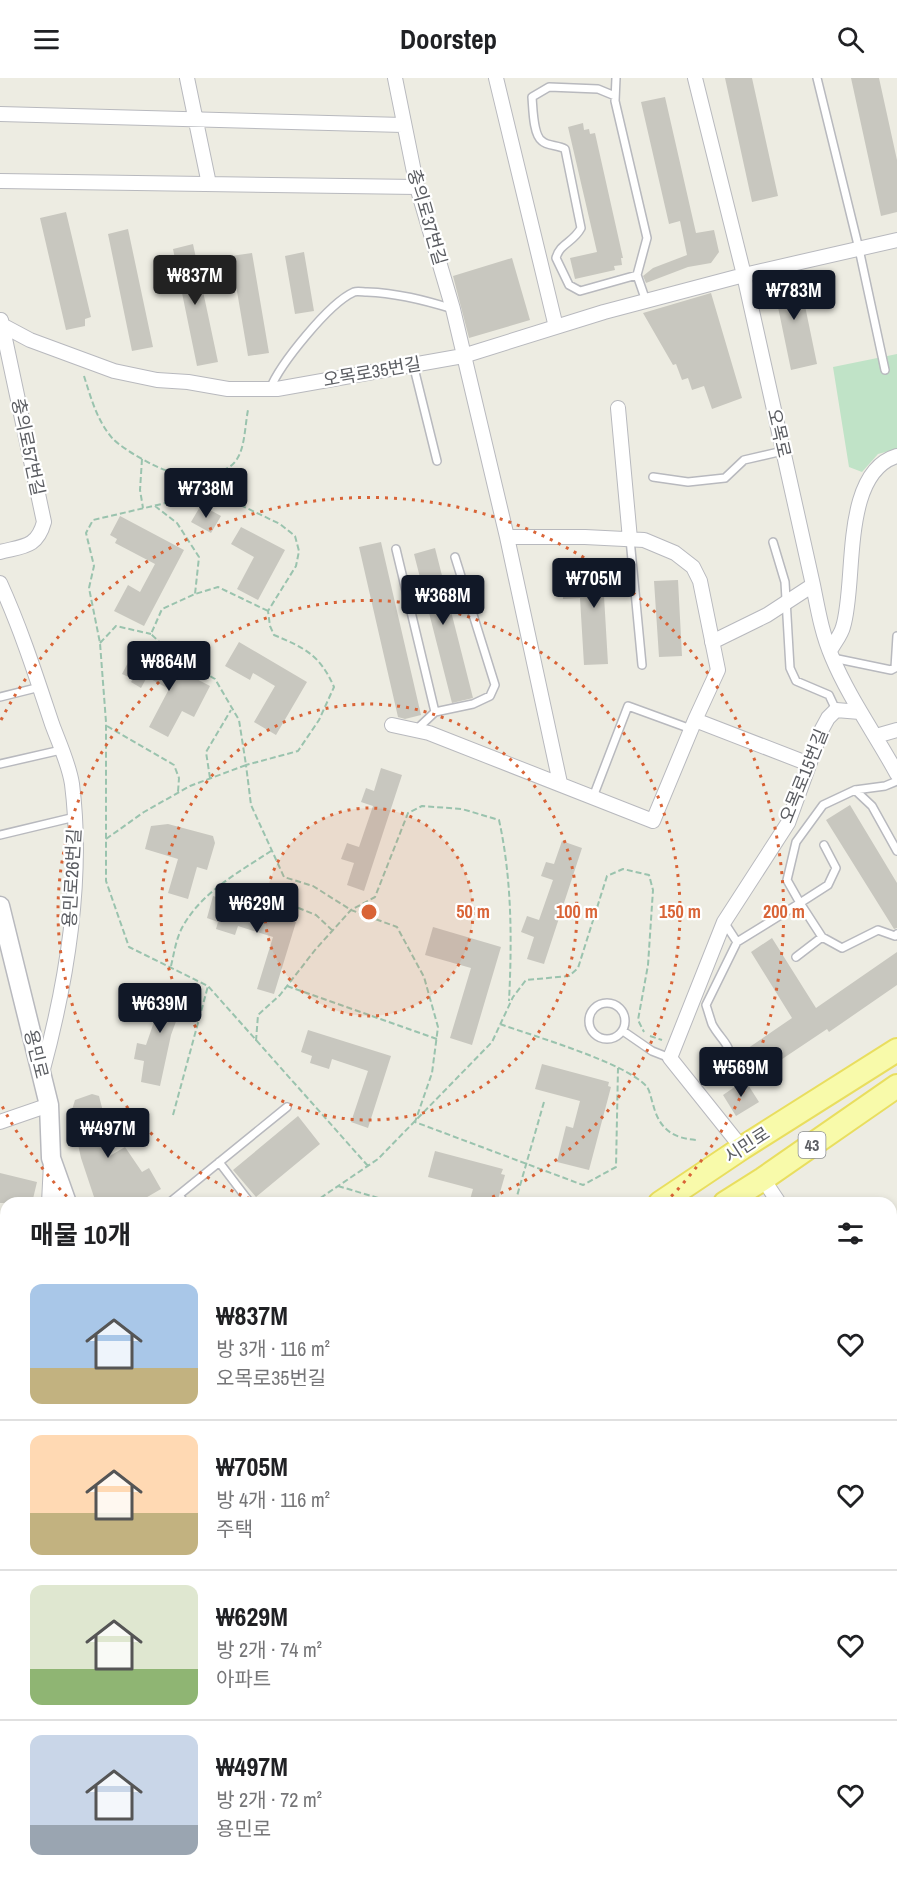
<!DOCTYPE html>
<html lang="ko">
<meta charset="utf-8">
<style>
:root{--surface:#fff;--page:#f6f6f6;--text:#202124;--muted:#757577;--line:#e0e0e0;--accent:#111827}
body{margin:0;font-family:"Archivo Narrow","Noto Sans KR",sans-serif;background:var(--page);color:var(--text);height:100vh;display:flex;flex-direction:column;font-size:22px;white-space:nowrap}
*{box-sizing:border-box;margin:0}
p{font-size:20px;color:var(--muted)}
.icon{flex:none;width:33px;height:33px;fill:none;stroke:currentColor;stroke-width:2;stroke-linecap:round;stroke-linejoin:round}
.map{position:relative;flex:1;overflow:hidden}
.side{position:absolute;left:0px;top:1119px;width:897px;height:686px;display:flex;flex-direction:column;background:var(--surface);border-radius:18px 18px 0 0;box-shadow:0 3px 9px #0003}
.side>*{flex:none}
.price{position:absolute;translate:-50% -51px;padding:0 14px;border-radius:6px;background:var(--accent);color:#fff;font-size:20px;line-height:39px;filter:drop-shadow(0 2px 3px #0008)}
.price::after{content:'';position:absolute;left:50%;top:36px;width:18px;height:14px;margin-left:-9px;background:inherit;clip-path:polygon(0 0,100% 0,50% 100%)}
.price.selected{background:#222;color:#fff}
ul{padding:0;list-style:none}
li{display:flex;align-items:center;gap:18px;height:150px;padding:0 30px}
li+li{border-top:2px solid var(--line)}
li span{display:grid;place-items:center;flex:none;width:168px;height:120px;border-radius:12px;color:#555}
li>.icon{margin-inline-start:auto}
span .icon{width:72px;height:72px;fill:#fffc;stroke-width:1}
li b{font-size:26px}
h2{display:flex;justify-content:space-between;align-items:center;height:72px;padding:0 30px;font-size:26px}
header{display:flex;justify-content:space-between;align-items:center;height:78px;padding:0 30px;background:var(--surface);font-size:27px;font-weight:700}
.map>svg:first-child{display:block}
.education{fill:#dcdcd1}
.green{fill:#c0e3c7}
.building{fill:#c8c7bf}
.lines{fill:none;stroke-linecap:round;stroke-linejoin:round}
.service-casing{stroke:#b8b9be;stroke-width:10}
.minor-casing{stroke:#b8b9be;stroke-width:16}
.tertiary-casing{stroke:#b8b9be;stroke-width:21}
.primary-casing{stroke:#e9de5f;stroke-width:26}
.path{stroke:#9ac3ae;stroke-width:2;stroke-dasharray:6 3;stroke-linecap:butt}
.service{stroke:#fff;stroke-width:7}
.minor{stroke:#fff;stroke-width:14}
.tertiary{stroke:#fff;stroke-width:18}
.primary{stroke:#f8faaa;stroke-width:22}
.ring{fill:none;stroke:#d96437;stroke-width:3;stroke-dasharray:3 6}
.labels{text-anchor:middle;stroke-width:4.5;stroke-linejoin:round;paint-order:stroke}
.shield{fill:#fff;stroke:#8c8e91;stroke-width:1.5}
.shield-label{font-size:16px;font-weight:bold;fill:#5b5d62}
.street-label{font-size:18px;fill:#5b5d62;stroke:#fff}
.centre{fill:#d96437;stroke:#fff;stroke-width:3}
.ring-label{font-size:18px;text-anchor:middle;font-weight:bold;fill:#d96437;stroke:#fff;stroke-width:4.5;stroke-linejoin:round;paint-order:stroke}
</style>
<header><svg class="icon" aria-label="menu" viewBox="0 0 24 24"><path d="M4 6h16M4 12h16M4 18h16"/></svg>Doorstep<svg class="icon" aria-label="search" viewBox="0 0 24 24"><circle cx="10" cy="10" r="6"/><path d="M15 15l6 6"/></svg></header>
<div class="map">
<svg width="897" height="1804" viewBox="0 0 897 1804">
<rect width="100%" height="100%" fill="#edece2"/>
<path class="education" d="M897 1137V1396L891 1400V1141Z"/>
<path class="green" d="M897 276V371L878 376 862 394 849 389 833 289Z
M897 1160V1240L891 1245V1164Z
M891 1261 897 1270V1344L891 1347Z
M0 1311 6 1314V1345L3 1355 0 1357Z
M897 1679V1737L891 1741V1680Z
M6 1711V1798L256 1799 254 1804H0V1717Z
M787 1799H822L817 1804H791Z"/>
<path class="building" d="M725 0H752L778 118 752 124Z
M851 0H879L897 82V134L881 138Z
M665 19 696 155 714 152 719 174 711 185 688 189 646 205 643 198 653 190 687 177 680 143 669 146 641 24Z
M583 45 584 52 589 51 590 56 595 55 623 180H621L622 187 614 188 615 192 575 201 570 180 597 174 568 49Z
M66 134 91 239 85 241V248L66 252 40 140Z
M128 151 153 269 132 273 108 156Z
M193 166 218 284 197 288 173 171Z
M304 174 314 233 295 236 285 178Z
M252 175 269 275 248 278 231 178Z
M512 180 530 242 469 260 453 198Z
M798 194 817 286 791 292 772 200Z
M711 215 742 320 712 331 704 308 692 312 688 300 682 302 676 286 673 287 643 235Z
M201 427 221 438 211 455 191 444Z
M120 438 184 472 144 548 114 533 128 507 140 514 155 486 115 465 117 461 110 457Z
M241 449 285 472 258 522 237 511 254 479 231 466Z
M381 464 421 637 405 641 398 639 359 469Z
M435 470 473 620 452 625 414 476Z
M625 494 626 517 604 518 608 586 584 587 580 520 563 521 562 498Z
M678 502 682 578 659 579 654 503Z
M239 564 307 604 276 657 254 644 275 608 253 595 250 602 225 588Z
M132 577 158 590 162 583 210 608 194 639 182 633 168 659 149 649 169 611 147 599 141 610 131 604 133 601 122 596Z
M381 690 402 697 364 813 347 807 354 785 341 781 347 765 359 769 373 728 361 724 366 710 374 713Z
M850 727 897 805V850L894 851 826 742Z
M168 746 213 758 215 765 207 792 197 789 188 821 168 815 178 781 145 771 151 748Z
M562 763 582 770 544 886 527 881 534 859 521 854 527 838 539 842 553 802 541 798 546 784 554 786Z
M213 818 296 844 274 916 257 911 273 859 238 848 235 857 216 851 218 844 207 840Z
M433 849 501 869 472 967 450 960 471 890 425 877Z
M772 860 816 930 897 874V907L829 954 827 951 751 1002 735 979 792 940 751 874Z
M169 905 188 911 171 957 160 1008 141 1004 144 983 134 981 137 965 146 967 156 938 148 935 154 918 162 921Z
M308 952 391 978 368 1050 351 1044 368 993 332 981 329 991 310 985 312 978 301 974Z
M542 986 609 1004 608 1008 611 1009 589 1092 557 1084 566 1048 573 1050 580 1023 535 1011Z
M745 1002 759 1024 736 1038 723 1017Z
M92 1016 99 1018 108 1053 101 1055 108 1079 125 1069 142 1094 149 1090 161 1111 137 1125H96L81 1080 71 1035 75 1022Z
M298 1038 320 1066 256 1119 233 1092Z
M435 1073 503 1091 501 1096 505 1097 497 1125H469L473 1111 428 1099Z
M0 1095 37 1104 32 1125H0Z"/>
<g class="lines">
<g class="service-casing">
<path id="service" d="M616 0 615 23 647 160 637 197 646 223
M817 0 859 171 885 292
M615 18 598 11 549 9 532 19C533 30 533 57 542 63 547 68 558 67 565 71L581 150C573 165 560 165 556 180L569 207 580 213 637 197
M413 286 437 383
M270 311C280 286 329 225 354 214 357 213 363 214 367 214 397 215 424 222 453 231
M653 399 688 404 725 400 744 382 783 373
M630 461 642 587
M773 464 785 504 790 590 796 603 829 617 836 632
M396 471 435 634 416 652
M833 580 891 592 895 590 897 558
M0 619 40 609
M435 634 473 626 490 618 495 607 455 479
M0 686 61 672
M855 712 872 728 897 773
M593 719 628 628 691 651
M0 757 75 739
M824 767 836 790 828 807 800 825 822 859 842 870 878 852 895 858 897 856
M724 844 737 864 800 825 787 802 796 764 823 727 855 712 885 708 897 703
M796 879 822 859
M589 943a18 18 0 1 1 36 0a18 18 0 1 1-36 0Z
M623 953 652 973 670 980
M724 992C739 970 721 964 712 946 710 940 708 933 706 927L737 864
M219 1084 248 1122 244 1125
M179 1117 185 1125
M169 1125 287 1029
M0 1532 6 1536
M698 1804 705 1798"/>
</g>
<g class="minor-casing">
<path id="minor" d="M187 0 209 106
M395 0 417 109 453 231 507 459 560 705
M496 0 556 249
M695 0 744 197 813 507C818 532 822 556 832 579 849 620 876 657 897 696
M0 36 403 47
M0 103 417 109
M0 246 30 262 114 293 157 302 188 304 228 311H277L463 278 604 234 744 197 897 162
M618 330 630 461
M507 459H585L644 462 675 475 693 489 700 503 718 592 695 642
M0 474C23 468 37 470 44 444L1 242
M0 505C21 551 36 598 52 646 59 665 69 686 72 706 84 801 67 903 42 995
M712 564 767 537 813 507
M830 573C834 565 841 557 843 549 857 505 840 395 897 378
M392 647 429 655 653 743 695 642 809 686
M876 658 897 652
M0 1044 49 1027
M742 1070 670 980 724 844 788 745 822 651 828 640 836 632 860 634
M763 1101 779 1125
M49 1125 51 1085
M0 1305 6 1306
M0 1378 6 1376
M766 1798 771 1804"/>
</g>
<g class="tertiary-casing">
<path id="tertiary" d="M0 828 49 1027 51 1080 67 1125"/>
</g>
<g class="primary-casing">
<path id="primary" d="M660 1125 742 1070 897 972
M725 1125 763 1101 897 1008
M0 1655 6 1649
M0 1689 6 1683"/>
</g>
<path class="path" d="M84 298C91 320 97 343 113 361 123 371 155 390 169 393 188 397 225 401 237 381 245 369 245 347 248 332
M142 381 140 412 143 430
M155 428 177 445 199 479 195 516
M100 565 116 548 151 556
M107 648 174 687 179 700 178 714
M210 700 206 674 231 632
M106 761 144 734 190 708 246 687 239 642 215 601 172 576 151 556 162 531 195 516 218 509 268 533
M220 808 291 827 316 837 333 853
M171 888C174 876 176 860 183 848 202 814 239 794 271 773
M287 908 437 961
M500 946C533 958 627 985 647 1009 650 1013 651 1021 653 1026 659 1051 673 1061 698 1062
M650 958 662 962
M256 963 258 937 280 917 315 872 351 832 375 819 408 735 422 728 462 731 499 742C512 801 512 863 509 923
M173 1037 208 908
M368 1088 208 908 129 869 106 803V644L100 565 89 510 94 488 86 455 93 442 213 414 280 446 295 458 299 473 296 488 268 533 270 548 274 557C305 570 320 577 334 609L319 642 298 673 246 687 251 727 284 799 313 808 351 832 397 849 424 899 438 949 432 995 415 1044 583 1107 616 1089 618 990
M338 1108 395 1125
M313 1125 378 1081 492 964 513 919 526 902 569 898 578 890 607 798 623 791 649 797 653 812 648 887 638 942 644 954
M515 1125 544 1024"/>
<use href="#service" class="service"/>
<use href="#minor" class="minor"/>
<use href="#tertiary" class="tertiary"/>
<use href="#primary" class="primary"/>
</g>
<circle cx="369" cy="834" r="104" fill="#d96437" fill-opacity=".12"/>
<g class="ring">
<circle cx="369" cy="834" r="104"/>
<circle cx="369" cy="834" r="208"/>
<path d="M258 1124A311 311 0 1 1 480 1124"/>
<path d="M73 1125A415 415 0 0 1 1 1026M1 642A415 415 0 1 1 665 1125"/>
</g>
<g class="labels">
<rect class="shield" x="798.5" y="1054" width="27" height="26" rx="4.5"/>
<g class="shield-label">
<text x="812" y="1073">43</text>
</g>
<g class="street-label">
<text transform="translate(427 139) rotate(74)" y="6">충의로37번길</text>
<text transform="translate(372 294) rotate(-10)" y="6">오목로35번길</text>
<text transform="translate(779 355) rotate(77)" y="6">오목로</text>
<text transform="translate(28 369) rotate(78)" y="6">충의로57번길</text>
<text transform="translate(804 698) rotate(-68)" y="6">오목로15번길</text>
<text transform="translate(72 800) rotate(-87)" y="6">용민로26번길</text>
<text transform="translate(36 976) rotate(76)" y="6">용민로</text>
<text transform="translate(747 1067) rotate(-33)" y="6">시민로</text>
</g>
</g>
<circle cx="369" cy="834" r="9" class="centre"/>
<g class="ring-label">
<text x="473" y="840">50 m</text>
<text x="577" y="840">100 m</text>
<text x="680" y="840">150 m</text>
<text x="784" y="840">200 m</text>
</g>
</svg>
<b class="price selected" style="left:195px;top:228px">₩837M</b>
<b class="price" style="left:794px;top:243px">₩783M</b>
<b class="price" style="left:206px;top:441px">₩738M</b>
<b class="price" style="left:594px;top:531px">₩705M</b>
<b class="price" style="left:443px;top:548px">₩368M</b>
<b class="price" style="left:169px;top:614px">₩864M</b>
<b class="price" style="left:257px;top:856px">₩629M</b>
<b class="price" style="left:160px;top:956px">₩639M</b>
<b class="price" style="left:741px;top:1020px">₩569M</b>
<b class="price" style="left:108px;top:1081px">₩497M</b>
<section class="side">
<h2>매물 10개<svg class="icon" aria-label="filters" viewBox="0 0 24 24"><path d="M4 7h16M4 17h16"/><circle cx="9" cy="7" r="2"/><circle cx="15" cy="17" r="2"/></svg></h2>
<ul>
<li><span style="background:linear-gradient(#a9c7e8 70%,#c2b280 0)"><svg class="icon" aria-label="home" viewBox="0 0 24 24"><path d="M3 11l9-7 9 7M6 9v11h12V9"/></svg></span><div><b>₩837M</b><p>방 3개 · 116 m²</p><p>오목로35번길</p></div><svg class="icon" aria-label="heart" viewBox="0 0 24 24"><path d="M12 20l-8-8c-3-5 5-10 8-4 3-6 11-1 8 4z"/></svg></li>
<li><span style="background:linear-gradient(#ffd9b3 65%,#c2b280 0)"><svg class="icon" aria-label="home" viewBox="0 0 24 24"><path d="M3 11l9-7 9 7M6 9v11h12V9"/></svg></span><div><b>₩705M</b><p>방 4개 · 116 m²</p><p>주택</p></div><svg class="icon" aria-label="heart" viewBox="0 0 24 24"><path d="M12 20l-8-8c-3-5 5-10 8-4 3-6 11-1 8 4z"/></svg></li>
<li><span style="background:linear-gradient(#dfe7d0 70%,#8fb573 0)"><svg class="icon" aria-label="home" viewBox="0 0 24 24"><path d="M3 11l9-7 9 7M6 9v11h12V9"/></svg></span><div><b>₩629M</b><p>방 2개 · 74 m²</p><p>아파트</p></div><svg class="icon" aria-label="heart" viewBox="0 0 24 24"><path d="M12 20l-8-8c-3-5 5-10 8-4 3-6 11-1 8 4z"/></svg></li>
<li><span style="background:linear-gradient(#c9d6e8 75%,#9aa5b1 0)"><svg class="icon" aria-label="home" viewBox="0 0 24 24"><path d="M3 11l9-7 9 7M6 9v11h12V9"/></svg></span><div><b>₩497M</b><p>방 2개 · 72 m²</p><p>용민로</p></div><svg class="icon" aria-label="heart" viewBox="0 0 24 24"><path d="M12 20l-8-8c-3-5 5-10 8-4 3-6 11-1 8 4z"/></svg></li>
</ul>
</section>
</div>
